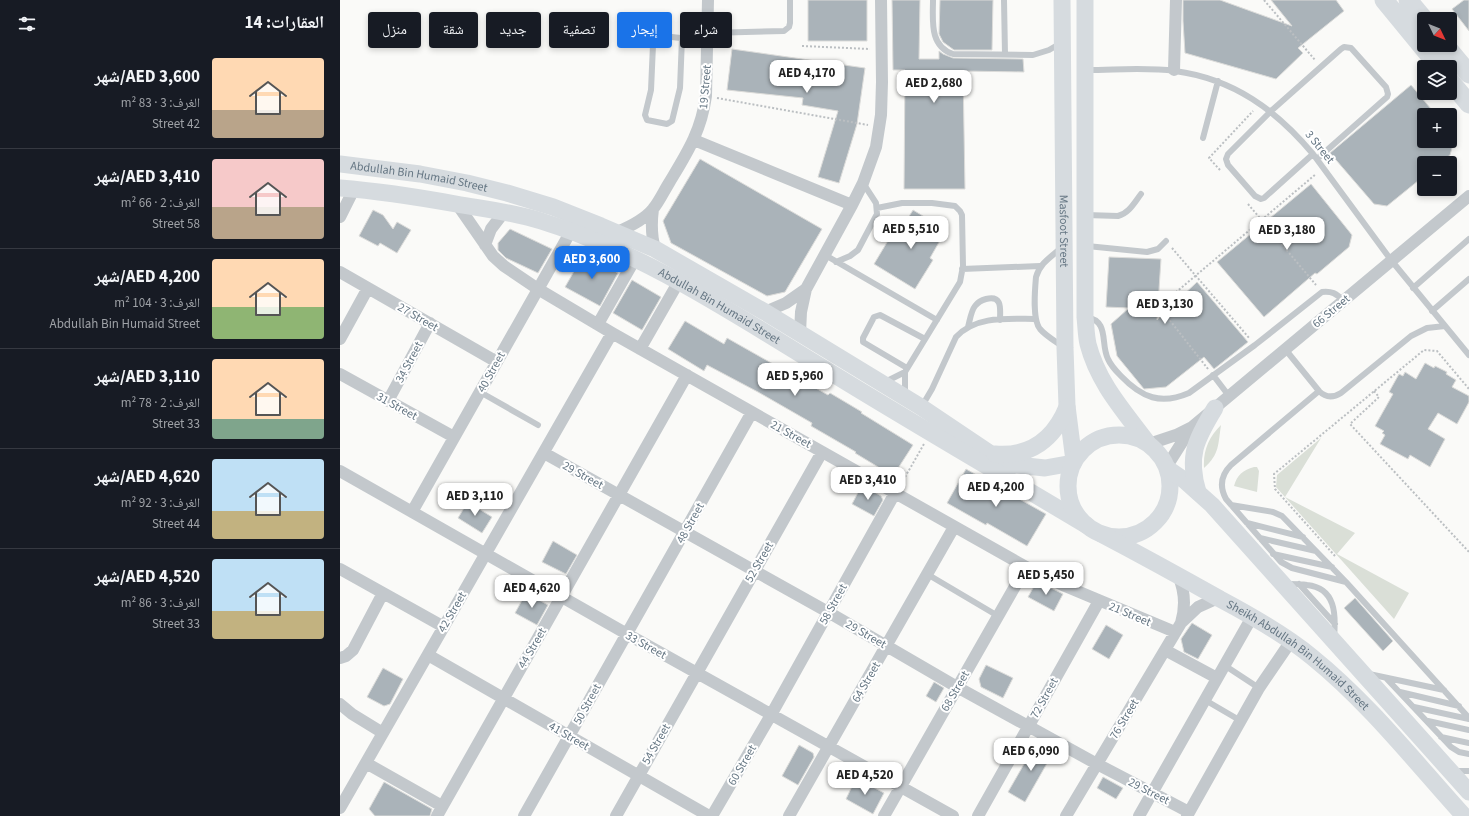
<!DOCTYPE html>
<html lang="ar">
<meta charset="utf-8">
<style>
:root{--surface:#171b24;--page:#20242c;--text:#f1f3f6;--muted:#9ea1a6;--line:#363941;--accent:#1a73e8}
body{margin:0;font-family:"Source Sans 3","Noto Naskh Arabic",sans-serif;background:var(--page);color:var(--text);direction:rtl;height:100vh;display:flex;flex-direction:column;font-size:15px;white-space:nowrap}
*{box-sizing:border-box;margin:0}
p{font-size:13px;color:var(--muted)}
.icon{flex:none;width:22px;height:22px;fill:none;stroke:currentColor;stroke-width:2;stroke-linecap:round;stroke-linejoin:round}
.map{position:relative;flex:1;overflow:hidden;direction:ltr}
.drawer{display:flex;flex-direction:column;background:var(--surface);width:340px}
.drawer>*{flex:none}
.top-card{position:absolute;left:12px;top:12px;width:380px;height:36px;direction:rtl;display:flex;gap:8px}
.needle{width:26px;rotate:133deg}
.buttons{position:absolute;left:1077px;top:12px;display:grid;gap:8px}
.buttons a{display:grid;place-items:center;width:40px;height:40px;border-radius:4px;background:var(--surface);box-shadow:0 2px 6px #0003;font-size:20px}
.price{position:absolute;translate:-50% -34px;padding:0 9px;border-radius:8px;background:#fff;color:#222;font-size:13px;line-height:26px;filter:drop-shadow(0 1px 2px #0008)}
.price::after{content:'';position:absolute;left:50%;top:24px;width:12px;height:9px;margin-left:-6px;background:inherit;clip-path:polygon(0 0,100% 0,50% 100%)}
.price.selected{background:var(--accent);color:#fff}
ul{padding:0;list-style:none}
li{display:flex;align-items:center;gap:12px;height:100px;padding:0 16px}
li+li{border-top:1px solid var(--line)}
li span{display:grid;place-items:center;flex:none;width:112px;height:80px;border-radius:4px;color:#555}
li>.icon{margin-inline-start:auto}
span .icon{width:48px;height:48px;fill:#fffc;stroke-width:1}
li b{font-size:17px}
h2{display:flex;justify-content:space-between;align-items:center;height:48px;padding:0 16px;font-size:17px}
.chip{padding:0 14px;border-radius:4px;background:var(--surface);box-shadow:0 2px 6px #0003;font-size:14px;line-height:36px}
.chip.selected{background:var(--accent);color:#fff}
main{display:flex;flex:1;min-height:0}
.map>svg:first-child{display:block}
.green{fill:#dadfd7}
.building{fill:#aab3b9;stroke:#dcdcda}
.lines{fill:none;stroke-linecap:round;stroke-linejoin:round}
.path{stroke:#bbbfc2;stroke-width:2;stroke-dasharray:2 2;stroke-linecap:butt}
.lane{stroke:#c3c8cc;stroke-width:6}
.street{stroke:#c3c8cc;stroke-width:12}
.secondary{stroke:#d6dbdf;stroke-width:17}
.primary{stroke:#d6dbdf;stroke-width:19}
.labels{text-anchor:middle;stroke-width:4;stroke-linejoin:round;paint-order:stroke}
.street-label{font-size:12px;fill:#657683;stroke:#fff}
</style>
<main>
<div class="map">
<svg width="1129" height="816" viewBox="0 0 1129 816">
<rect width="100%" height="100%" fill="#fafaf8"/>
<path class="green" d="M881 425C878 444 880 454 864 468 863 450 869 437 881 425Z
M981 438 945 497 1015 533 997 554 1069 593 1054 619 936 487 937 475Z
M914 467H917L919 471 917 492 894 486C897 475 903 470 914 467Z"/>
<path class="building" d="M468 0H527V41H468Z
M552 0H580L579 59H599V51L603 54 613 58 683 59 684 72 623 71 625 189H564L565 70H553Z
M600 0H653L652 50H614L603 42 599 34Z
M843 0H880L952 26 931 0H996L1004 11 958 48 963 53 936 79 845 53 843 21Z
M1124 0H1129V31L1112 9Z
M392 49 525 68 517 124 499 183 478 177 498 111 462 105 463 98 387 90Z
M1071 85 1096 115H1084V141H1114L1110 155 1100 163H1084V176L1047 206 1034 204 990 153Z
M360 159 482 229 445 292 427 296 331 243 323 221Z
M971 184 1012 235 1009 247 977 274 975 273 924 317 877 262Z
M33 210 43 215 53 229 57 222 71 230 57 253 40 243 38 246 19 236Z
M573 210 606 230 590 258 593 260 575 289 534 264 552 234 557 236Z
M170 229 212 249 198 273 166 258 158 250V243Z
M244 254 278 273 260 306 225 287Z
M769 257 821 259 817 320 857 282 908 342 874 369 864 357 826 387 804 389 777 356 771 324 789 308 766 307Z
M292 280 321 297 302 330 273 313Z
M345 321 384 344 387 338 488 395 490 393 522 412 521 413 573 445 553 476 515 453 516 452 471 426 472 423 418 392 367 365 364 371 328 349Z
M1085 363 1094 368 1095 366 1107 372 1106 374 1116 380 1112 387 1129 396V402L1117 424 1098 413 1088 429 1105 439 1090 467 1070 455 1068 459 1040 444 1045 435 1042 433 1044 431 1035 426 1053 394 1049 392 1059 374 1063 376 1065 372 1076 379Z
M626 469 706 514 687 546 647 523 646 525 607 503Z
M522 485 541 496 543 500 534 516 512 504Z
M129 500 140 507 139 509 152 517 142 533 118 518Z
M213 541 237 555 226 574 202 562Z
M697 581 723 594 714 611 688 597Z
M186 593 208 605 197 625 175 613Z
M1015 598 1053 641 1043 651 1004 608Z
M852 623 872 635 858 659 844 652 841 639Z
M766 625 783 635 769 659 752 649Z
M646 665 673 678 663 698 641 687 639 679Z
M43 668 63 679 50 704 44 706 27 697Z
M594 682 604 688 596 702 586 696Z
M701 743 714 751 685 802 668 792 695 745Z
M459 745 473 753 474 757 458 785 442 776Z
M763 777 783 788 776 799 757 788Z
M516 778 544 793 533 814 506 799Z
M44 782 92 809 90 816H35L29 809Z"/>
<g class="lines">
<path class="path" d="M924 0 975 60
M462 46 530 49
M377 98 528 125
M880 170 869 158 913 111
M908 204 976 285
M832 248 910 339
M868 369 824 313 828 299 976 174
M1034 391 1039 397 1010 424 1129 552
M561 484 584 444
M995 556 935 489 934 474 1084 350 1097 351 1129 389"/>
<path class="lane" d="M593 0C593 20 589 46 613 54L693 55 709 50 721 43
M664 0 665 54
M368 33 444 31 449 27 450 23V0
M342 38 340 88 332 121 327 124 307 120 305 115 311 90 313 45 316 39 323 36 367 41
M747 70C776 70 806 67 835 71 894 79 936 110 973 154L1051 260 1129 355
M863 138 878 81
M973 154 924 198 921 199 915 196 888 165 886 159 888 154 931 111 1001 49 1004 47 1011 48 1046 87 1048 94 1047 97 977 159
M537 208 562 203H592L615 206 620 211 622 215 623 266 620 282 565 372V395
M746 215 778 216C789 213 794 203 801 194
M747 246 807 252 818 249 826 241
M721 248C711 257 700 263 696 277 695 289 692 319 700 329 706 336 715 341 722 346
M485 255 597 320
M496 262 510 256 518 250 537 214 536 203 523 183
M622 269 700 266
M1073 288 1129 239
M1092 311 1129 279
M746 317C770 321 760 343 768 359 771 366 776 371 781 376 802 398 821 405 849 393L915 345 982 292C991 291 997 293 1003 301
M628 327C630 320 631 311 635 306 638 302 642 300 646 299 663 295 660 309 660 320
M945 349 979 391C986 398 993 398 1001 393L1071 336 1087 328 1105 326
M567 368 523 342V338L534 317 540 315 585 339
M873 375 889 396
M545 382 565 372
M979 391 891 465C881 475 879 486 886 499L941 562 952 568 1006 582
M140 392 198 425
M582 406 592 389 616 337C636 315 669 319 696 319
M891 505 933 512 942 516 1006 582 1129 718
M907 523 963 537
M920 538 976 551
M933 554 992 567
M587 574 658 616
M948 584C954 584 961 584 967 585 996 588 996 615 994 637
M959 584 995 624
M884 665 919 688
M1029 674 1104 690
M1046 678 1111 747 1119 752 1129 754
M1060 692 1119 706
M865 700 901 721
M1074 707 1129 719
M1088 721 1129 730
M1101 737 1129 743
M1115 771H1129"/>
<path class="street" d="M834 70 836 0
M354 140 512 205
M117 204 153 256 164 266 198 289 272 333 686 567 725 586 835 632
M313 209C311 224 311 235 315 249
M0 217 14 189
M277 232C289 227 304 220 313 209 319 202 324 191 329 183 347 153 361 132 366 96L368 0
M145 245 151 229 164 212
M0 272 157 362
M425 312 446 303 466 289
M258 324 295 259
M460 333 461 312 466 289 512 205 523 183 536 147 541 115 542 82 541 0
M0 339 28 288
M300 349 339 281
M0 374 114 437
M48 401 90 323
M809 444 836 435 852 427 1129 196
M204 453 488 612 617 687 757 764 849 812
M827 466 851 428
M0 471 287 634 613 816
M72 512 231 231
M0 569 104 627
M838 575C845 591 846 606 841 623
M825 650 877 678
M88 655 369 816
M0 658 6 656 13 650 43 593
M0 704 12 714 43 733
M26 763 102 806
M0 808 272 333
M97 816 347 375
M184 816 412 412
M276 816 482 452
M372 816 431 715 555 493
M449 816 614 527
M544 816 686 567
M638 816 759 601
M726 816 841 623 858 607 878 598
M799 816 912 617
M847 816 919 688 951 641"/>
<g class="secondary">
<path id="s1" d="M722 0 725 348 727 406 734 461"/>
<path d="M745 0V317C746 326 746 335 748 344 758 383 784 411 807 442"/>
<path id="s2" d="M0 164 80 174 127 183 167 193 213 207 261 226 315 249 425 312 581 407 651 454 663 460 677 465 705 468 733 463"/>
<path id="s3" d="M0 188C39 191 77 197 116 204 144 209 173 212 201 221 304 253 394 314 485 369 571 422 659 473 746 525"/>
<circle cx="779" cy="486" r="51"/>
<path d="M655 454C691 457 714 439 727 407"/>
<path d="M828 469 844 480 872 505 1129 792"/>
<path d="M858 492C847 456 856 439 875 408"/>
<path id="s4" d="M761 534C801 555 841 577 880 599 912 616 944 634 972 657 1029 703 1075 762 1124 816"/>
</g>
<path class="primary" d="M1044 0 1099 67
M1068 0 1084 19
M1105 45 1129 74
M1110 81 1129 104"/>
</g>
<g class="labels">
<g class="street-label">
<text transform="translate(365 87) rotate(-85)" y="4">19 Street</text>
<text transform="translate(980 147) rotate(51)" y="4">3 Street</text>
<text dy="4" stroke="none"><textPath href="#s2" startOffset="80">Abdullah Bin Humaid Street</textPath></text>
<text dy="4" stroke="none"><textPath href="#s1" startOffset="231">Masfoot Street</textPath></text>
<text dy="4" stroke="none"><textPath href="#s3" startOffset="402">Abdullah Bin Humaid Street</textPath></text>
<text transform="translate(991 311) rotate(-40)" y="4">66 Street</text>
<text transform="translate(78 317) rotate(30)" y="4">27 Street</text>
<text transform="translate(69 362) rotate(-62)" y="4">34 Street</text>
<text transform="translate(151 372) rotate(-61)" y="4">40 Street</text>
<text transform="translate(57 406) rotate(29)" y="4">31 Street</text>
<text transform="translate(451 434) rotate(29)" y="4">21 Street</text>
<text transform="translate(243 475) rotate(29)" y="4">29 Street</text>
<text transform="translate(350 523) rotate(-61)" y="4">48 Street</text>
<text transform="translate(419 562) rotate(-60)" y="4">52 Street</text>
<text transform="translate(493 604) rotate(-61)" y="4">58 Street</text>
<text transform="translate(112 612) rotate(-60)" y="4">42 Street</text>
<text transform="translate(790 614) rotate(23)" y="4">21 Street</text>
<text transform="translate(526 634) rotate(30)" y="4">29 Street</text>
<text transform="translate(306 645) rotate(29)" y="4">33 Street</text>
<text transform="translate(192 648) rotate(-60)" y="4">44 Street</text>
<text dy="4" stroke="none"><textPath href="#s4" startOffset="232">Sheikh Abdullah Bin Humaid Street</textPath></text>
<text transform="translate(526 682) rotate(-60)" y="4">64 Street</text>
<text transform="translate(615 691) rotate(-60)" y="4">68 Street</text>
<text transform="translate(704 698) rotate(-61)" y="4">72 Street</text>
<text transform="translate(247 704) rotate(-61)" y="4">50 Street</text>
<text transform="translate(784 719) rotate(-59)" y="4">76 Street</text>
<text transform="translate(229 736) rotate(30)" y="4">41 Street</text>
<text transform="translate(316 744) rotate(-60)" y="4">54 Street</text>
<text transform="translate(402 765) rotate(-60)" y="4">60 Street</text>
<text transform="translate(809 791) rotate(27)" y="4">29 Street</text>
</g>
</g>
</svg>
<div class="buttons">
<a><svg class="needle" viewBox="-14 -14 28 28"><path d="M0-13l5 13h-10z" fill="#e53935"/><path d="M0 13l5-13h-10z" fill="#9ea1a6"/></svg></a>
<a><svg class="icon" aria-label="layers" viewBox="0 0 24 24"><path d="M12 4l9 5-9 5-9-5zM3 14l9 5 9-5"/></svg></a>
<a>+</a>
<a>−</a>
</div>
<b class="price" style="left:467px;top:94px">AED 4,170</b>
<b class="price" style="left:594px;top:104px">AED 2,680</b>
<b class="price" style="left:571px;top:250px">AED 5,510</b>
<b class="price" style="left:947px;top:251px">AED 3,180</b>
<b class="price selected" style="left:252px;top:280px">AED 3,600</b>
<b class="price" style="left:825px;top:325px">AED 3,130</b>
<b class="price" style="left:455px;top:397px">AED 5,960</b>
<b class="price" style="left:528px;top:501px">AED 3,410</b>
<b class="price" style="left:656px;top:508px">AED 4,200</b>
<b class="price" style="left:135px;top:517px">AED 3,110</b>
<b class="price" style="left:706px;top:596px">AED 5,450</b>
<b class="price" style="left:192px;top:609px">AED 4,620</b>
<b class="price" style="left:691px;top:772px">AED 6,090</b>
<b class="price" style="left:525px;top:796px">AED 4,520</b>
<div class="top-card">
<a class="chip">شراء</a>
<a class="chip selected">إيجار</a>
<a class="chip">تصفية</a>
<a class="chip">جديد</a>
<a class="chip">شقة</a>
<a class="chip">منزل</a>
</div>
</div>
<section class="drawer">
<h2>العقارات: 14<svg class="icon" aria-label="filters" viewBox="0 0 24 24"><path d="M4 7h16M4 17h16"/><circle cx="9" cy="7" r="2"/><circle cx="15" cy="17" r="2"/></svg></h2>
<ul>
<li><span style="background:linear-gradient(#ffd9b3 65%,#b9a48a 0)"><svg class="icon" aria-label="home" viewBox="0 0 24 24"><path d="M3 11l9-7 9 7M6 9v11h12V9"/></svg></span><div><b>AED 3,600/شهر</b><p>الغرف: 3 · 83 m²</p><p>42 Street</p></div></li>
<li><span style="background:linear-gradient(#f6c9c9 60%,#b9a48a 0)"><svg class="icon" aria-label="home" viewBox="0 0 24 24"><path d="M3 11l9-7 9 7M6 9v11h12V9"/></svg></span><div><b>AED 3,410/شهر</b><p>الغرف: 2 · 66 m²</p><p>58 Street</p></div></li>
<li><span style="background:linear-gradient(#ffd9b3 60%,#8fb573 0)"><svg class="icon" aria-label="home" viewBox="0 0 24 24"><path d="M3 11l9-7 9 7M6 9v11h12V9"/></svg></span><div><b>AED 4,200/شهر</b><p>الغرف: 3 · 104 m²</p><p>Abdullah Bin Humaid Street</p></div></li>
<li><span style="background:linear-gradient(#ffd9b3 75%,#7fa58c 0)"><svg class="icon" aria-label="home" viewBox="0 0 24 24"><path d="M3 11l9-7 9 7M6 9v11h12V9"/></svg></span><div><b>AED 3,110/شهر</b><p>الغرف: 2 · 78 m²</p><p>33 Street</p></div></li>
<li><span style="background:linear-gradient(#bfe0f5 65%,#c2b280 0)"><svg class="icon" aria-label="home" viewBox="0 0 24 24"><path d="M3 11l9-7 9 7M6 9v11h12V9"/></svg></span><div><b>AED 4,620/شهر</b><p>الغرف: 3 · 92 m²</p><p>44 Street</p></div></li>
<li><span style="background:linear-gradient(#bfe0f5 65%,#c2b280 0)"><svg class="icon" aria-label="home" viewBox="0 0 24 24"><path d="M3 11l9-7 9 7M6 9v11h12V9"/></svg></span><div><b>AED 4,520/شهر</b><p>الغرف: 3 · 86 m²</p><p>33 Street</p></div></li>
</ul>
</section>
</main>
